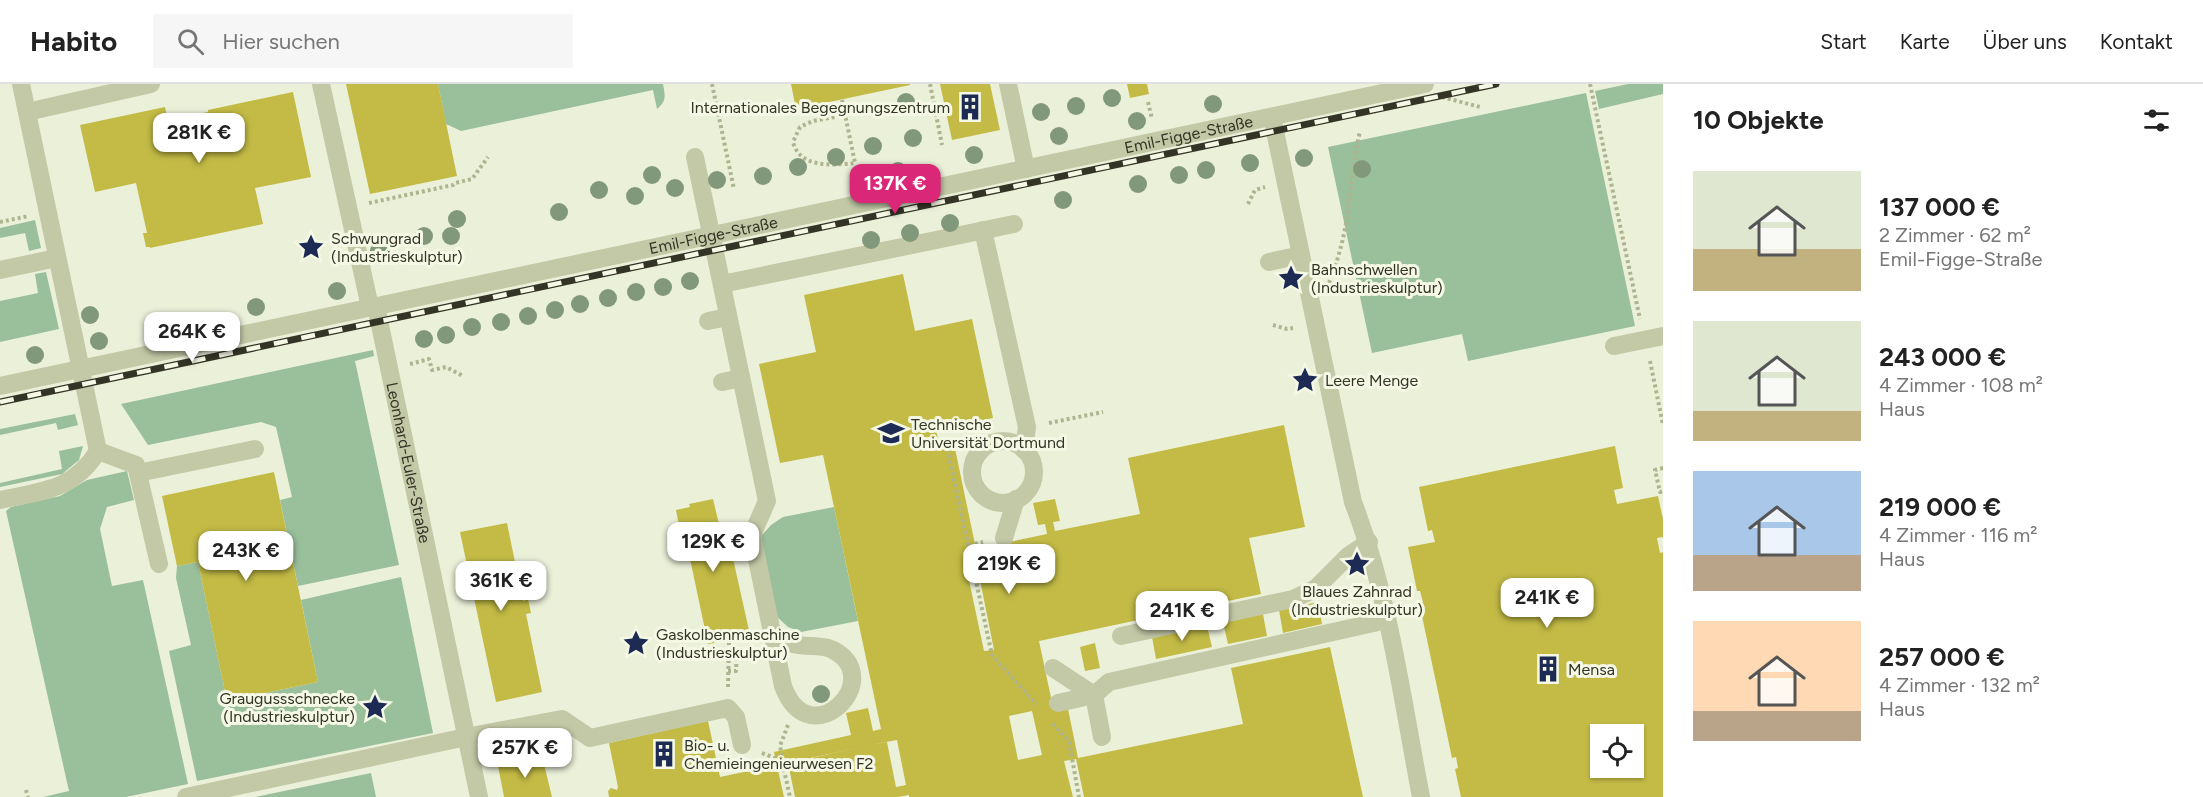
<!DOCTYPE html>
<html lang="de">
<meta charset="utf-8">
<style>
:root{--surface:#fff;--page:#f6f6f6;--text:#222;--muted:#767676;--line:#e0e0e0;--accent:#db2777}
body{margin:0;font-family:Figtree,sans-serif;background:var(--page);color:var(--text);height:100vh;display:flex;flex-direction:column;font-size:22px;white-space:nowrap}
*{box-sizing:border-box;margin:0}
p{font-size:20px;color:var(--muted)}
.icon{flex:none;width:33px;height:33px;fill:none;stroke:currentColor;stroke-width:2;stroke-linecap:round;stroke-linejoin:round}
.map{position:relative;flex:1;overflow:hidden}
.sheet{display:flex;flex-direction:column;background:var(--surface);width:540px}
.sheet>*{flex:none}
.controls{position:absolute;left:1590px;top:640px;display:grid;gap:12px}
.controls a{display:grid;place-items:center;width:54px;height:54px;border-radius:0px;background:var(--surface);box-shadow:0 2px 4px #0004;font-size:30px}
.price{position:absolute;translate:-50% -51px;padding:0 14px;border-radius:12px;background:#fff;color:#222;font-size:20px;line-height:39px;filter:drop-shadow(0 2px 3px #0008)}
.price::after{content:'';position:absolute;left:50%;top:36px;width:18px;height:14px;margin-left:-9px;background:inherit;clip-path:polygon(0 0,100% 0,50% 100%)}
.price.selected{background:var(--accent);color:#fff}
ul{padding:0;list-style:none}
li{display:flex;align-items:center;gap:18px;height:150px;padding:0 30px}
li span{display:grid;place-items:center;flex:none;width:168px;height:120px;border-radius:0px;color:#555}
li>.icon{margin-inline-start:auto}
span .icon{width:72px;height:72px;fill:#fffc;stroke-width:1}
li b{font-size:26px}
h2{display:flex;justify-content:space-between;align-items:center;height:72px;padding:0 30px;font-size:26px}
header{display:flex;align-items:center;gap:36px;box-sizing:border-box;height:84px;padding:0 30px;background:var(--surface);border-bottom:2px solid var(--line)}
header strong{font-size:28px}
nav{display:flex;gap:33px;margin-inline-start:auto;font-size:21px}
.search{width:420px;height:54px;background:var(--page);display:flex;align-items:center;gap:15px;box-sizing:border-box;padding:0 21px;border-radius:0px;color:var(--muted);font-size:22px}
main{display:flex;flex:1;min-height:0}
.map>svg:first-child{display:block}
.green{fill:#9abf9b}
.building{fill:#c3bb45;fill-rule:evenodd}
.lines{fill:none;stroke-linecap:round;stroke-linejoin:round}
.path{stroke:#afb490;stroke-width:4;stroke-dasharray:3 3;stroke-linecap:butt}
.minor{stroke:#c3c8a6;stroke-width:18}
.rail-casing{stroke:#343426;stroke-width:7}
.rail{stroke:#f4f8e5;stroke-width:4.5;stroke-dasharray:14;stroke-linecap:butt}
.tree{fill:#81997a}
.labels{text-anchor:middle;stroke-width:6;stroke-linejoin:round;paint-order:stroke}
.poi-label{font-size:16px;fill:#343426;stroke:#f4f8e5;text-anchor:start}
.street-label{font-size:16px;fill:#343426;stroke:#f4f8e5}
</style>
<header>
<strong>Habito</strong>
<div class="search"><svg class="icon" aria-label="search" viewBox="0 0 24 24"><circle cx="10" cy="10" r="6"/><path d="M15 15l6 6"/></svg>Hier suchen</div>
<nav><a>Start</a><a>Karte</a><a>Über uns</a><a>Kontakt</a></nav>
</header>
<main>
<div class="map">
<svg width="1663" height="713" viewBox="0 0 1663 713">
<rect width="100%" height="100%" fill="#ebf0d9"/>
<path class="green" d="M438 0H663C665 11 667 17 657 25L653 6 461 47 446 40Z
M1628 0H1663V10L1599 25 1595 7Z
M1586 9 1635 242 1468 277 1462 250 1372 269 1328 63Z
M35 136 41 164 29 167 25 149 0 154V144Z
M46 188 59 245 0 258V217L38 209 35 190Z
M373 266 374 272 355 277 399 481 298 502 280 416 292 413 276 343 261 338 148 361 121 320Z
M75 330 78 341 58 346 56 339 0 351V345Z
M83 362 79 376 62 390 0 403V399L62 385 59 367Z
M127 387 134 416 107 423 100 445 112 502 143 496 188 700 126 713H43L69 707 6 427 11 423 60 412 87 396Z
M834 423 858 537 801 548 788 543 775 531 760 465 762 451 771 441 783 433Z
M198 478 227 617 318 598 301 516 401 493 433 649 197 697 169 567 191 561 176 494 177 482Z
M371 689 376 713H255Z"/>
<path class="building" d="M346 0H438L457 92 370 110Z
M791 0H910V1L796 25Z
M940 0H990L1000 46 952 56Z
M1127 0H1147L1149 10 1130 14Z
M293 8 311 93 255 104 263 140 150 164V163H146L143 149H147L136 99 95 108 80 41 165 23 168 37 172 36V33L182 31 183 33 208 28V26Z
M903 190 915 247 972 235 993 334 936 346 939 358 953 355 976 465 1047 450 1045 440 1038 441 1033 419 1055 415 1060 437 1053 438 1055 447 1140 430 1128 374 1284 341 1305 443 1249 454 1261 510 1039 557 1053 623 1067 620 1078 674 1243 640 1231 584 1330 563 1363 713H1084L1076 675 1064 677 1073 713H909V711L898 713H795L788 679 860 663 777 682 784 713H609L608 707 611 704 617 706 618 703 609 659 708 637 720 693 777 681 774 668 851 651 846 629 868 624 873 647 881 645 823 371 780 379 759 280 816 268 804 211ZM974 466 994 566 984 567 963 468ZM1032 627 1042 671 1018 676 1009 632ZM897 656 906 701 896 703 887 658 869 661Z
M1615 362 1623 404 1614 406 1617 420 1658 412 1663 435V453L1657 454 1660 469 1663 468V713H1461L1455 685 1458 684 1456 673 1452 674 1419 518H1423L1420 507H1417L1408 463 1435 458 1432 446 1428 447 1419 403ZM1600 651H1634V684H1600Z
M274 388 318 598 227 617 198 478 177 482 162 412Z
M713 415 722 453 719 454 721 463 730 461 750 551 708 560 689 470 691 469 689 461 683 462 676 426 690 423 689 420Z
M507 439 523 517 528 515 531 529 526 530 542 608 496 618 460 448Z
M1318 518 1322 540 1283 549 1279 526Z
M1263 530 1267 552 1228 560 1223 538Z
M1207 542 1212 563 1156 575 1152 553Z
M1095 559 1100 584 1085 587 1080 563Z
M542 672 552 713H504L498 682Z"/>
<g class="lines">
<path class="path" d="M712 0 734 105
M930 0 942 61
M1590 0 1640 235
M1442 13 1480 23
M842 16 855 79C833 81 800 85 793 58L800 43 813 37 845 31
M1148 18 1152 35
M369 119 453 101 455 99 472 95 488 73
M1248 120 1255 106 1265 103
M0 138 29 132
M1329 199C1338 176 1345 151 1348 126 1352 100 1354 74 1360 47
M1273 241 1287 245 1293 244
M1650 277 1663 341
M410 280 429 275 432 286 446 283 463 292
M1049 339 1103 328
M946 359 992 571 1036 620
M1663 384 1655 386 1660 408 1663 407
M969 461 983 458
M728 587H736L737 567H754
M728 603 729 556
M1053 640 1069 657 1079 713
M788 641 780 662 782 673 791 679
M762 669 782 677 790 713
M26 706 28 713"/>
<g class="minor">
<path d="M21 0 98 367 136 381 159 480"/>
<path d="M321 0 370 223"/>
<path d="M1008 0 1026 85"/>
<path d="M27 28 151 0"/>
<path d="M1272 33 1353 418C1389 512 1402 614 1421 713"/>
<path d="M695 73 767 417 752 451 783 602C810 675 890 593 831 565 821 561 810 563 799 561 790 560 781 557 773 554"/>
<path d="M983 146 1027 343 1024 366"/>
<path d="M1269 178 1301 171"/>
<path d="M0 186 57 174"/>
<path d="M722 200 1014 140"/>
<path id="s1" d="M376 222 479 713"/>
<path d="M708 237 728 233"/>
<path d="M1614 262 1663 252"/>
<path d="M722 298 741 294"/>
<path id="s2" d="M0 302 1425 0"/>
<circle cx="1003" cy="388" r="31"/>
<path d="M138 389 255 365"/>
<path d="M0 416C42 407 73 407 98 367"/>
<path d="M1004 454 1016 415"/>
<path d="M1121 552 1293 515 1315 505 1348 472 1369 458"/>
<path d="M1053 584 1094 611 1102 653"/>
<path d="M1058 619 1094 611 1109 598 1387 536"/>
<path d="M186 713 466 653 562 635 590 654 728 624 736 633 742 661"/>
</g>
<g class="rail-casing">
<path id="rail" d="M0 318 1496 0"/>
</g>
<use href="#rail" class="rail"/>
</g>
<g class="tree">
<circle cx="1112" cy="14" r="9"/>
<circle cx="906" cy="18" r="9"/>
<circle cx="1213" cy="20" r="9"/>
<circle cx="1076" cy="22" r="9"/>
<circle cx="1041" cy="28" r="9"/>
<circle cx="1137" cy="37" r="9"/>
<circle cx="1059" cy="52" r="9"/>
<circle cx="913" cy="54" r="9"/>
<circle cx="873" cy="62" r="9"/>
<circle cx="974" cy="71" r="9"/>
<circle cx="836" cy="73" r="9"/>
<circle cx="1304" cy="74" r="9"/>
<circle cx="1250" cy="79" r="9"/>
<circle cx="798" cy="83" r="9"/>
<circle cx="1362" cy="85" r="9"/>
<circle cx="1206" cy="86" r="9"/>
<circle cx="898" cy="87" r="9"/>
<circle cx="652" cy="91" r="9"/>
<circle cx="1179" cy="91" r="9"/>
<circle cx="763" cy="92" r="9"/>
<circle cx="717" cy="96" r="9"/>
<circle cx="1138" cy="100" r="9"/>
<circle cx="675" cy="104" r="9"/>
<circle cx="599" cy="106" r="9"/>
<circle cx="635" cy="112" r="9"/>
<circle cx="1063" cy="116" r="9"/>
<circle cx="559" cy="128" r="9"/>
<circle cx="457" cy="135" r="9"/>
<circle cx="950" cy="139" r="9"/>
<circle cx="910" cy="149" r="9"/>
<circle cx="424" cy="152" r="9"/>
<circle cx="451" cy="152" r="9"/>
<circle cx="871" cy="156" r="9"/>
<circle cx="379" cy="167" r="9"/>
<circle cx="690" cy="197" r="9"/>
<circle cx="663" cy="203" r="9"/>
<circle cx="337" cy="207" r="9"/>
<circle cx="636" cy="208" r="9"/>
<circle cx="608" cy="214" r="9"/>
<circle cx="580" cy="220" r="9"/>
<circle cx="256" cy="223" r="9"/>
<circle cx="555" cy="226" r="9"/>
<circle cx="90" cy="231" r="9"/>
<circle cx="528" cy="232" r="9"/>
<circle cx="501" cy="238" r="9"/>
<circle cx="180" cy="239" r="9"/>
<circle cx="472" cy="243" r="9"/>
<circle cx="446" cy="251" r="9"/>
<circle cx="424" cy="255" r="9"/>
<circle cx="99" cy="257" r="9"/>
<circle cx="35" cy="271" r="9"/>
<circle cx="821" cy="610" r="9"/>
</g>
<defs>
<g id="building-bare" transform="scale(2.07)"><path d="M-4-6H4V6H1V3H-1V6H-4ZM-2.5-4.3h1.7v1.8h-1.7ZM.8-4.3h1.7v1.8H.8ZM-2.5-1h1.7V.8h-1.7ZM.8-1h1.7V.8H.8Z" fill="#1d2a54" stroke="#f4f8e5" stroke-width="2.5" paint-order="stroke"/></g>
<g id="sight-bare" transform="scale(2.07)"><path d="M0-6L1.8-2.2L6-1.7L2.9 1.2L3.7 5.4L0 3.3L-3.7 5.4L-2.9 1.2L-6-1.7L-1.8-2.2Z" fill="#1d2a54" stroke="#f4f8e5" stroke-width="2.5" paint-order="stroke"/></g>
<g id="university-bare" transform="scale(2.07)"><path d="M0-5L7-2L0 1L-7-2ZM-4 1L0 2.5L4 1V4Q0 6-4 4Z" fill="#1d2a54" stroke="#f4f8e5" stroke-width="2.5" paint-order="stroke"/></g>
</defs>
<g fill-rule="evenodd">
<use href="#building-bare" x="970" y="23"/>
<use href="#sight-bare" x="311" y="163"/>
<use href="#sight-bare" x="1291" y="194"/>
<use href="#sight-bare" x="1305" y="296"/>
<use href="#university-bare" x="891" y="349"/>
<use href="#sight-bare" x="1357" y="480"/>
<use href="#sight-bare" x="636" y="559"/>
<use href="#building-bare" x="1548" y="585"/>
<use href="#sight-bare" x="375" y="623"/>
<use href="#building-bare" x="664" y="670"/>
</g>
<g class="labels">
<g class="poi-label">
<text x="950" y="29" text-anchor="end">Internationales Begegnungszentrum</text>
<text x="331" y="160">Schwungrad<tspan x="331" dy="18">(Industrieskulptur)</tspan></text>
<text x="1311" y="191">Bahnschwellen<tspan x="1311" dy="18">(Industrieskulptur)</tspan></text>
<text x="1325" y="302">Leere Menge</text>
<text x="911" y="346">Technische<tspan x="911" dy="18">Universität Dortmund</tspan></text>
<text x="1357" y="513" text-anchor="middle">Blaues Zahnrad<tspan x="1357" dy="18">(Industrieskulptur)</tspan></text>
<text x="656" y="556">Gaskolbenmaschine<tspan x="656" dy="18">(Industrieskulptur)</tspan></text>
<text x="1568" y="591">Mensa</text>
<text x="355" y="620" text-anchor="end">Graugussschnecke<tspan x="355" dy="18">(Industrieskulptur)</tspan></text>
<text x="684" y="667">Bio- u.<tspan x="684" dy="18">Chemieingenieurwesen F2</tspan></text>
</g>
<g class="street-label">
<text dy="6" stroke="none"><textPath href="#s2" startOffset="1215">Emil-Figge-Straße</textPath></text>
<text dy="6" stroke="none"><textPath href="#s2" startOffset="729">Emil-Figge-Straße</textPath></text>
<text dy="6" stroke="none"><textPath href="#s1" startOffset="160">Leonhard-Euler-Straße</textPath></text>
</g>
</g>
</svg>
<div class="controls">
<a><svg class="icon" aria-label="locate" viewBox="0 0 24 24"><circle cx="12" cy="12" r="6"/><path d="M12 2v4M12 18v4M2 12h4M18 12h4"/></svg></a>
</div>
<b class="price" style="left:199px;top:80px">281K €</b>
<b class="price selected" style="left:895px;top:131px">137K €</b>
<b class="price" style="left:192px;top:279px">264K €</b>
<b class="price" style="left:713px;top:489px">129K €</b>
<b class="price" style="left:246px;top:498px">243K €</b>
<b class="price" style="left:1009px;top:511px">219K €</b>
<b class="price" style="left:501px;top:528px">361K €</b>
<b class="price" style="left:1547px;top:545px">241K €</b>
<b class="price" style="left:1182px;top:558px">241K €</b>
<b class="price" style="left:525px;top:695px">257K €</b>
</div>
<section class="sheet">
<h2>10 Objekte<svg class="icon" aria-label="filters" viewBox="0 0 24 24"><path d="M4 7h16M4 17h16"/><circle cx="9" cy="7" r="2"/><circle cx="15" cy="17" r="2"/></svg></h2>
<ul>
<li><span style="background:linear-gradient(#dfe7d0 65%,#c2b280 0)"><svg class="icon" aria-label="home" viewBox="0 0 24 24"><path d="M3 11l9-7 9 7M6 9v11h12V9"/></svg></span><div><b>137 000 €</b><p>2 Zimmer · 62 m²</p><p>Emil-Figge-Straße</p></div></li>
<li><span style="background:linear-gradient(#dfe7d0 75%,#c2b280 0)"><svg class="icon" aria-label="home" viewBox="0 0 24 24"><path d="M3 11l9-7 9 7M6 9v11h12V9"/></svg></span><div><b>243 000 €</b><p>4 Zimmer · 108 m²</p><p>Haus</p></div></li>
<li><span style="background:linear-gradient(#a9c7e8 70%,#b9a48a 0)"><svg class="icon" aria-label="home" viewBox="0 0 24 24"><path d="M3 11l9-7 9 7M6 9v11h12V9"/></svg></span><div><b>219 000 €</b><p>4 Zimmer · 116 m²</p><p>Haus</p></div></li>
<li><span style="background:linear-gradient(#ffd9b3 75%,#b9a48a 0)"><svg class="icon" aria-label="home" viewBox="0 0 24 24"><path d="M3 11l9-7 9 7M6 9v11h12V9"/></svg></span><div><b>257 000 €</b><p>4 Zimmer · 132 m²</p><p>Haus</p></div></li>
</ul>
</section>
</main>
